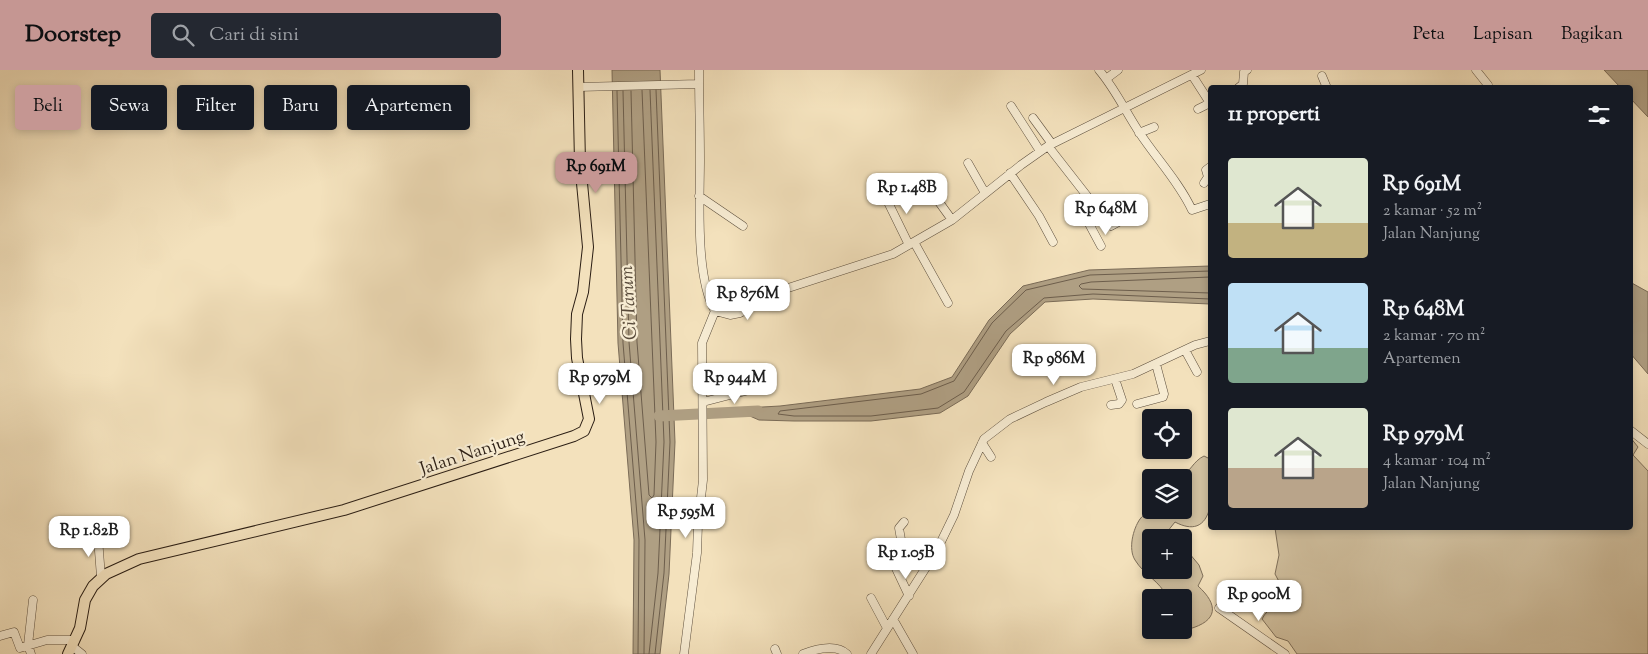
<!DOCTYPE html>
<html lang="id">
<meta charset="utf-8">
<style>
:root{--surface:#171b24;--page:#242831;--text:#f1f3f6;--muted:#9ea1a6;--accent:#c59692}
body{margin:0;font-family:"Sorts Mill Goudy",serif;background:var(--page);color:var(--text);height:100vh;display:flex;flex-direction:column;font-size:19px;white-space:nowrap}
*{box-sizing:border-box;margin:0}
p{font-size:16px;color:var(--muted)}
.icon{flex:none;width:28px;height:28px;fill:none;stroke:currentColor;stroke-width:2;stroke-linecap:round;stroke-linejoin:round}
.map{position:relative;flex:1;overflow:hidden}
.sheet{position:absolute;left:1208px;top:15px;width:425px;height:445px;display:flex;flex-direction:column;background:var(--surface);border-radius:5px;box-shadow:0 2px 8px #0003}
.sheet>*{flex:none}
.hud{position:absolute;left:15px;top:15px;width:475px;height:45px;display:flex;gap:10px}
.tools{position:absolute;left:1142px;top:339px;display:grid;gap:10px}
.tools a{display:grid;place-items:center;width:50px;height:50px;border-radius:5px;background:var(--surface);box-shadow:0 2px 8px #0003;font-size:25px}
.price{position:absolute;translate:-50% -42px;padding:0 11px;border-radius:10px;background:#fff;color:#222;font-size:16px;line-height:32px;filter:drop-shadow(0 1px 2px #0008)}
.price::after{content:'';position:absolute;left:50%;top:30px;width:15px;height:11px;margin-left:-8px;background:inherit;clip-path:polygon(0 0,100% 0,50% 100%)}
.price.active{background:var(--accent);color:#111}
ul{padding:0;list-style:none}
li{display:flex;align-items:center;gap:15px;height:125px;padding:0 20px}
li span{display:grid;place-items:center;flex:none;width:140px;height:100px;border-radius:5px;color:#555}
li>.icon{margin-inline-start:auto}
span .icon{width:60px;height:60px;fill:#fffc;stroke-width:1}
li b{font-size:21px}
h2{display:flex;justify-content:space-between;align-items:center;height:60px;padding:0 20px;font-size:21px}
.tag{padding:0 18px;border-radius:5px;background:var(--surface);box-shadow:0 2px 8px #0003;font-size:18px;line-height:45px}
.tag.active{background:var(--accent);color:#111}
header{display:flex;align-items:center;gap:30px;box-sizing:border-box;height:70px;padding:0 25px;background:var(--accent);color:#111}
header strong{font-size:24px}
nav{display:flex;gap:28px;margin-inline-start:auto;font-size:18px}
.search{width:350px;height:45px;background:var(--page);display:flex;align-items:center;gap:12px;box-sizing:border-box;padding:0 18px;border-radius:5px;color:var(--muted);font-size:19px}
.map>svg:first-child{display:block}
.green{fill:#d1c09f;stroke:#7e6f5a}
.water{fill:#af9f83;stroke:#7a6b57}
.lines{fill:none;stroke-linecap:round;stroke-linejoin:round}
.shore{stroke:#6d5e4c;stroke-width:1}
.river{stroke:#af9f83;stroke-width:11}
.minor-casing{stroke:#5d4f3e;stroke-width:9}
.major-casing{stroke:#2b1e14;stroke-width:12}
.minor{stroke:#f7ecd3;stroke-width:8}
.major{stroke:#f3e1bc;stroke-width:10}
.labels{text-anchor:middle;stroke-width:4.5;stroke-linejoin:round;paint-order:stroke}
.street-label{font-size:18px;fill:#2b1e14;stroke:#f7ecd3}
.water-label{font-size:19px;font-style:italic;fill:#594b3b;stroke:#f7ecd3}
</style>
<header>
<strong>Doorstep</strong>
<div class="search"><svg class="icon" aria-label="search" viewBox="0 0 24 24"><circle cx="10" cy="10" r="6"/><path d="M15 15l6 6"/></svg>Cari di sini</div>
<nav><a>Peta</a><a>Lapisan</a><a>Bagikan</a></nav>
</header>
<div class="map">
<svg width="1648" height="584" viewBox="0 0 1648 584">
<rect width="100%" height="100%" fill="#f3e1bc"/>
<filter id="stains"><feTurbulence type="fractalNoise" baseFrequency=".004" numOctaves="4"/><feColorMatrix values="0 0 0 0 .2 0 0 0 0 .09 0 0 0 0 .02 0 0 0 .5 -.17"/></filter>
<radialGradient id="worn" r=".72"><stop offset=".6" stop-color="#630" stop-opacity="0"/><stop offset="1" stop-color="#630" stop-opacity=".3"/></radialGradient>
<path class="green" d="M1630 367 1638 377 1633 385 1648 401V584H1297L1288 571 1276 567 1262 549C1268 536 1281 537 1284 521L1275 504 1279 485 1275 458H1630Z
M1204 386 1210 389V437C1205 458 1192 461 1175 452L1163 467 1151 468V500H1184V477L1199 495 1203 506 1198 516C1219 535 1218 551 1189 559L1184 556V528L1167 527C1160 511 1144 505 1135 490 1128 479 1133 459 1140 449 1142 446 1146 444 1148 441 1151 436 1150 427 1150 422L1151 440H1184V408L1180 407C1190 403 1193 391 1204 386Z"/>
<path class="water" d="M612 0H660L675 372 669 504 660 584H633L634 470 618 273Z
M1604 0H1648V47L1630 28V18L1620 17Z
M1210 196V234L1093 229 1045 232 1010 264 968 326 940 343 871 351H794L759 350 743 343 745 338 780 336 920 319 952 307 989 250 1023 216 1089 200Z
M1630 212 1648 222V304L1630 283Z"/>
<g class="lines">
<path class="shore" d="M617 21 623 273 639 470 638 584
M623 21 629 272 645 470 644 584
M631 21 637 272 649 425 652 428 654 425 656 372 642 20
M1210 201 1090 205 1026 220 992 253 954 311 921 324 780 341 778 344 794 346H871L938 338 964 322 1006 261 1044 228 1093 224 1210 229
M1210 207 1091 212 1081 214 1079 216 1082 219 1210 223
M649 584 658 503 664 372 650 20
M655 584 664 503 670 372 656 20"/>
<path class="river" d="M659 346 758 341"/>
<g class="minor-casing">
<path id="minor" d="M699 0C699 30 700 59 700 89 700 129 695 207 715 241L730 245 740 243 782 220 893 184 952 150 1021 95 1048 76 1201 0
M1099 0C1116 20 1125 41 1139 62 1156 88 1179 112 1192 140L1210 134
M1476 0 1488 15
M1192 5 1210 33
M1322 6 1327 18
M1106 9 1118 0
M578 17 699 14
M1238 18 1243 14 1244 2 1247 0
M1011 36 1040 81
M1198 39 1210 33
M1033 48 1052 74
M1139 63 1154 57
M1048 76 1098 140 1086 148 1101 176
M968 93 985 123
M1010 103 1039 146 1053 172
M1204 113 1208 107 1206 100 1210 97
M931 121 952 150
M884 124 909 175
M699 126 743 156
M1098 140 1111 156 1124 149
M914 172 948 233
M1185 280 1197 302
M703 332 761 317
M1137 334 1163 327 1164 324 1156 294
M1111 335 1119 334 1122 330 1115 309
M1630 360 1648 374
M982 373 991 387
M904 452 899 458 903 481 893 492 909 526
M98 468 101 507
M871 528 887 558
M1219 538 1285 584
M893 549 913 584
M0 566 14 562 20 578 47 570H75
M72 576 82 584
M775 579 777 584
M31 584 28 575 33 530
M684 584 697 483 698 454 703 410 702 273 715 241
M803 584C816 579 836 574 847 584
M871 584 937 480 954 445 969 401 984 369 1010 349 1046 332 1081 317 1133 304 1195 275 1210 271"/>
</g>
<g class="major-casing">
<path id="major" d="M68 584 80 558 85 530 93 516 106 504 139 489 344 440 574 366 584 361 589 349 577 288 576 269 577 244 583 222 588 177 580 92 578 0"/>
</g>
<use href="#minor" class="minor"/>
<use href="#major" class="major"/>
</g>
<g class="labels">
<g class="street-label">
<text transform="translate(472 382) rotate(-18)" y="6">Jalan Nanjung</text>
</g>
<g class="water-label">
<text transform="translate(627 233) rotate(-93)" y="7">Ci Tarum</text>
</g>
</g>
<rect width="100%" height="100%" filter="url(#stains)"/>
<rect width="100%" height="100%" fill="url(#worn)"/>
</svg>
<div class="tools">
<a><svg class="icon" aria-label="locate" viewBox="0 0 24 24"><circle cx="12" cy="12" r="6"/><path d="M12 2v4M12 18v4M2 12h4M18 12h4"/></svg></a>
<a><svg class="icon" aria-label="layers" viewBox="0 0 24 24"><path d="M12 4l9 5-9 5-9-5zM3 14l9 5 9-5"/></svg></a>
<a>+</a>
<a>−</a>
</div>
<b class="price active" style="left:596px;top:124px">Rp 691M</b>
<b class="price" style="left:907px;top:145px">Rp 1.48B</b>
<b class="price" style="left:1106px;top:166px">Rp 648M</b>
<b class="price" style="left:748px;top:251px">Rp 876M</b>
<b class="price" style="left:1054px;top:316px">Rp 986M</b>
<b class="price" style="left:600px;top:335px">Rp 979M</b>
<b class="price" style="left:735px;top:335px">Rp 944M</b>
<b class="price" style="left:686px;top:469px">Rp 595M</b>
<b class="price" style="left:89px;top:488px">Rp 1.82B</b>
<b class="price" style="left:906px;top:510px">Rp 1.05B</b>
<b class="price" style="left:1259px;top:552px">Rp 900M</b>
<div class="hud">
<a class="tag active">Beli</a>
<a class="tag">Sewa</a>
<a class="tag">Filter</a>
<a class="tag">Baru</a>
<a class="tag">Apartemen</a>
</div>
<section class="sheet">
<h2>11 properti<svg class="icon" aria-label="filters" viewBox="0 0 24 24"><path d="M4 7h16M4 17h16"/><circle cx="9" cy="7" r="2"/><circle cx="15" cy="17" r="2"/></svg></h2>
<ul>
<li><span style="background:linear-gradient(#dfe7d0 65%,#c2b280 0)"><svg class="icon" aria-label="home" viewBox="0 0 24 24"><path d="M3 11l9-7 9 7M6 9v11h12V9"/></svg></span><div><b>Rp 691M</b><p>2 kamar · 52 m²</p><p>Jalan Nanjung</p></div></li>
<li><span style="background:linear-gradient(#bfe0f5 65%,#7fa58c 0)"><svg class="icon" aria-label="home" viewBox="0 0 24 24"><path d="M3 11l9-7 9 7M6 9v11h12V9"/></svg></span><div><b>Rp 648M</b><p>2 kamar · 70 m²</p><p>Apartemen</p></div></li>
<li><span style="background:linear-gradient(#dfe7d0 60%,#b9a48a 0)"><svg class="icon" aria-label="home" viewBox="0 0 24 24"><path d="M3 11l9-7 9 7M6 9v11h12V9"/></svg></span><div><b>Rp 979M</b><p>4 kamar · 104 m²</p><p>Jalan Nanjung</p></div></li>
</ul>
</section>
</div>
